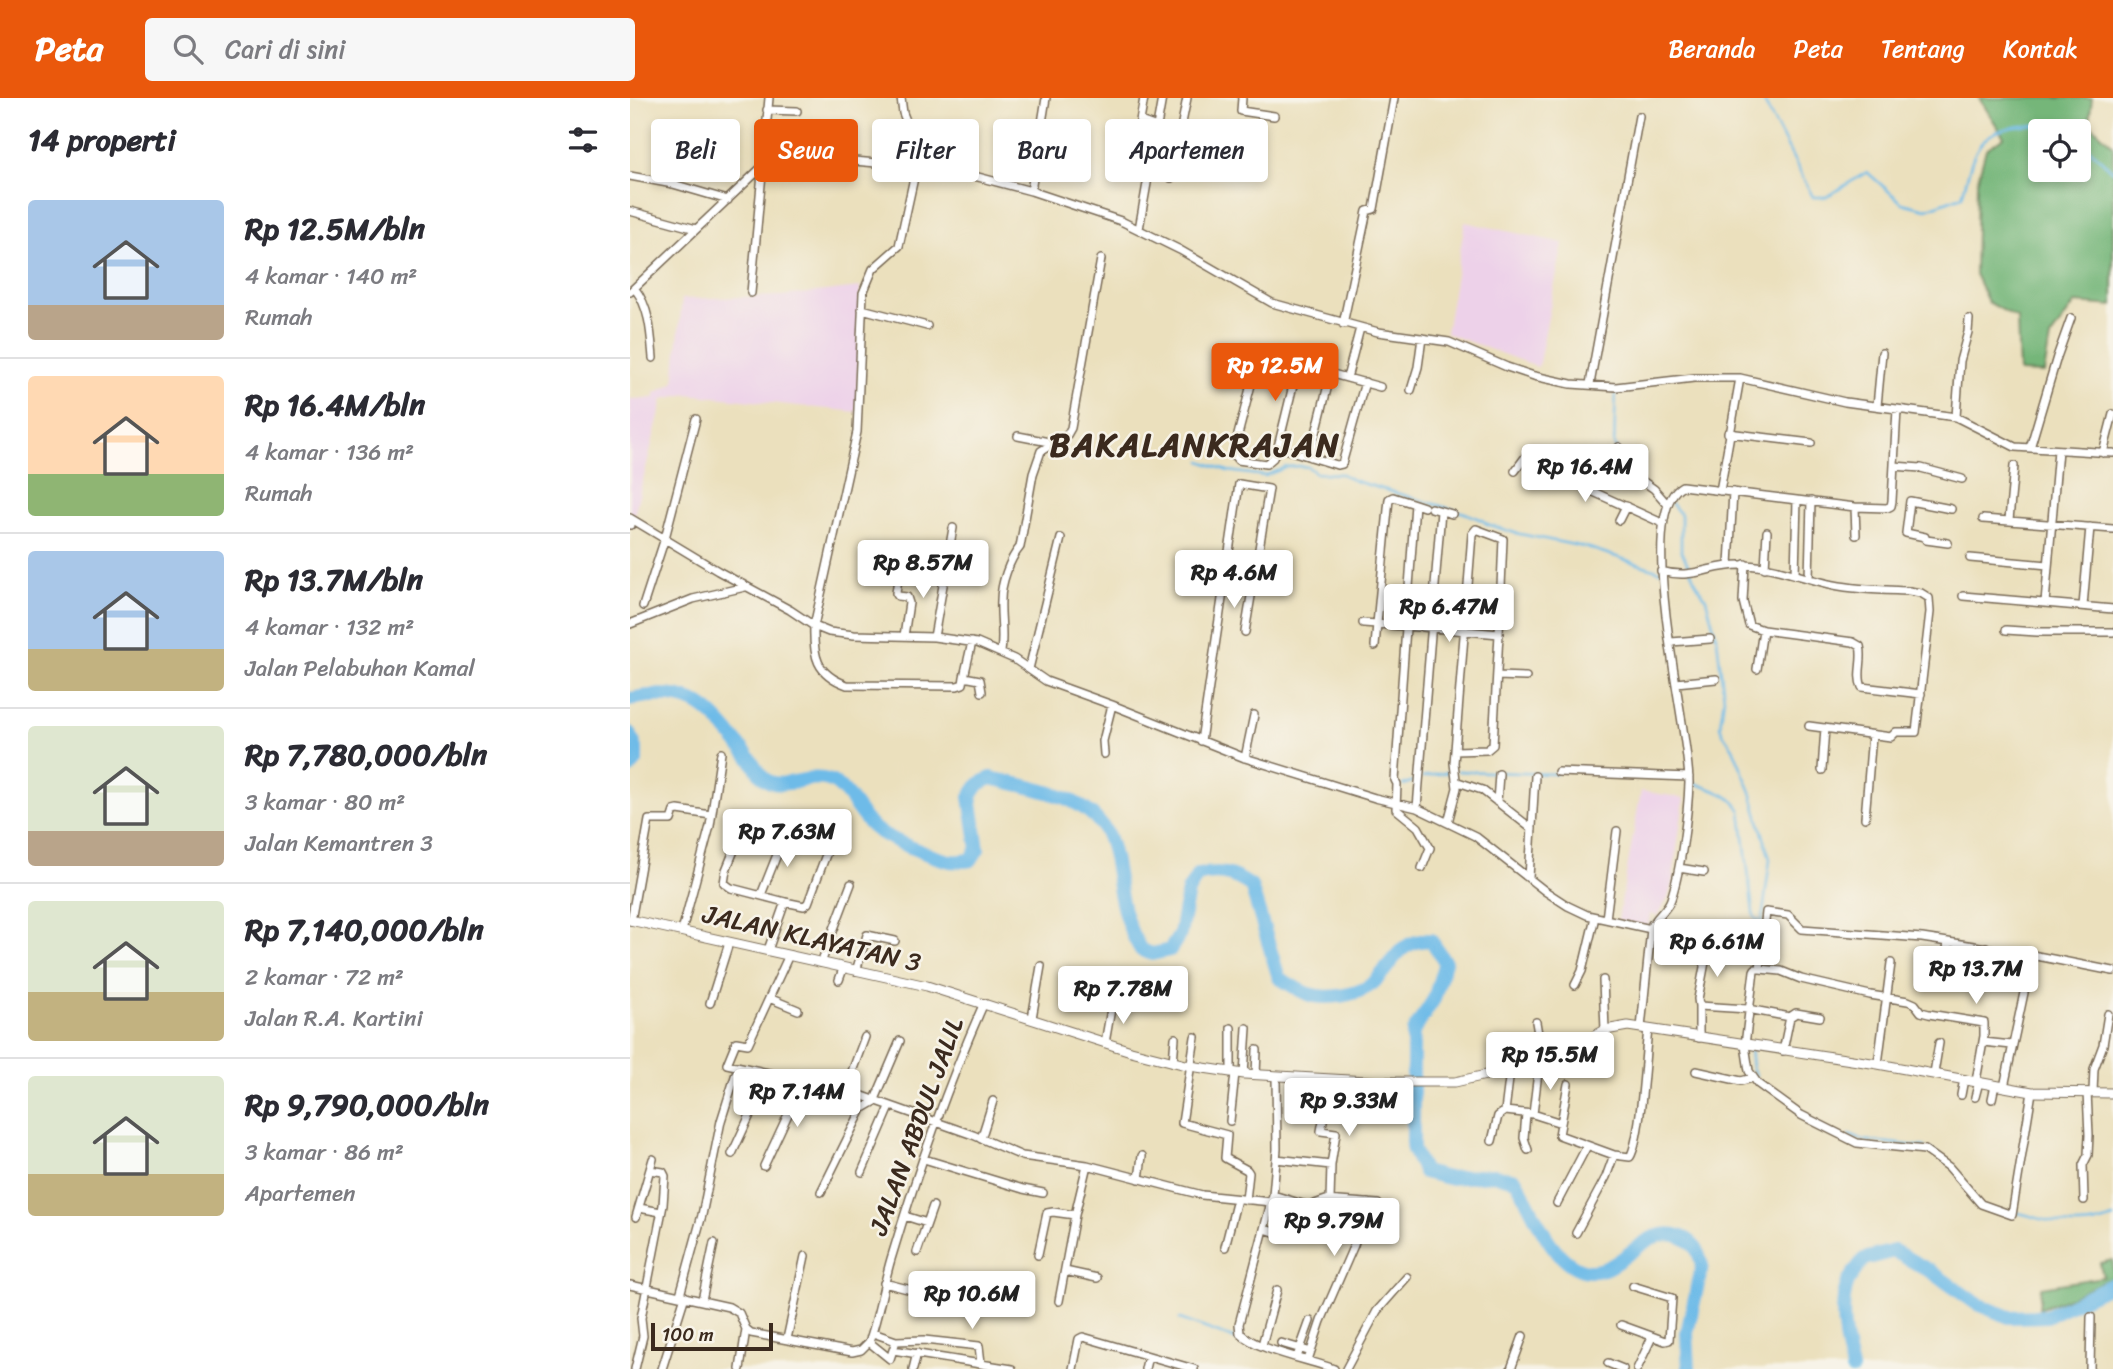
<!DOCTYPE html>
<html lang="id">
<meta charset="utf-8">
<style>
:root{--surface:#fff;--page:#f7f7f7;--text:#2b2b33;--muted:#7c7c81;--line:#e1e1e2;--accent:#ea580c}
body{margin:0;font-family:Sriracha,sans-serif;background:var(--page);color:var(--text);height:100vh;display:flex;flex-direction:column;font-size:26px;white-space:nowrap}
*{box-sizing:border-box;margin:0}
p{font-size:23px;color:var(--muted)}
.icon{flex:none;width:38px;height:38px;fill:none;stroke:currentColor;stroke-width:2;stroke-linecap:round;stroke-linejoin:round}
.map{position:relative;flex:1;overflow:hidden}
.sheet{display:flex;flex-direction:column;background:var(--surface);width:630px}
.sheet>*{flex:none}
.top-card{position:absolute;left:21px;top:21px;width:665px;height:63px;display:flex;gap:14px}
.buttons{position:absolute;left:1398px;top:21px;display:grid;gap:14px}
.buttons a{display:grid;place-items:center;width:63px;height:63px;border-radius:7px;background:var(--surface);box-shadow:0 4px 10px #0003;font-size:35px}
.scale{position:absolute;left:21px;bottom:18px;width:122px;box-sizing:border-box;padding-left:7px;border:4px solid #3b2a1e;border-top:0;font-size:19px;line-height:24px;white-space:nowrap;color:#3b2a1e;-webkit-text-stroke:5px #f7f3e8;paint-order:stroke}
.price{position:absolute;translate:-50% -60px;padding:0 16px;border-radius:7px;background:#fff;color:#222;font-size:23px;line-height:46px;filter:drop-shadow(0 2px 4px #0008)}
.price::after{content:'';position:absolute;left:50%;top:42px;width:21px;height:16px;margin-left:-10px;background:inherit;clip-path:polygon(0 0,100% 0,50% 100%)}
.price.on{background:var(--accent);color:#fff}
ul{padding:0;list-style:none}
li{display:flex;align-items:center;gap:21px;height:175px;padding:0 28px}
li+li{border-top:2px solid var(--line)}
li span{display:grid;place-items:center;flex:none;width:196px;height:140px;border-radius:7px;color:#555}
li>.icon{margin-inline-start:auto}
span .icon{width:84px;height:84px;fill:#fffc;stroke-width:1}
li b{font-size:30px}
h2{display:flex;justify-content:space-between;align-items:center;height:84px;padding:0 28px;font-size:30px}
.chip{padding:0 24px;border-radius:7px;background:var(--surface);box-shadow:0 4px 10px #0003;font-size:24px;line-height:63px}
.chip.on{background:var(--accent);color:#fff}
header{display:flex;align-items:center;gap:42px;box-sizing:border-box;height:98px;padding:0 35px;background:var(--accent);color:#fff}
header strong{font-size:33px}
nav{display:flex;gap:38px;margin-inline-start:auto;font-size:24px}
.search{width:490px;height:63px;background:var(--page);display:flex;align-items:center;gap:18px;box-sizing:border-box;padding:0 24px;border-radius:7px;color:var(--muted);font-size:26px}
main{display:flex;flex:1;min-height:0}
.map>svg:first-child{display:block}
.built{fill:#edd1e9}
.forest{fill:#74b679;stroke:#58704c;stroke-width:2;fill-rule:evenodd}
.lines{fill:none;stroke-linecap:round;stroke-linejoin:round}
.stream{stroke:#6ebbe8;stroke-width:2.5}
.river{stroke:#6ebbe8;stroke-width:14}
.minor-casing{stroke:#796a56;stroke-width:10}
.tertiary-casing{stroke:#796a56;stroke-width:11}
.minor{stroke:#fff;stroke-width:7}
.tertiary{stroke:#fff;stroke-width:9}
.labels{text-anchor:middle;stroke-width:5;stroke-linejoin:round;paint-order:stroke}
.street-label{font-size:26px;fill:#3b2a1e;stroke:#f7f3e8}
.district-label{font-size:33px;font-weight:bold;letter-spacing:2px;fill:#3b2a1e;stroke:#f7f3e8}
</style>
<header>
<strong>Peta</strong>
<div class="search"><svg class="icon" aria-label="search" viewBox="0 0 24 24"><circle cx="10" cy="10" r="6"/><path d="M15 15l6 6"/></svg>Cari di sini</div>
<nav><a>Beranda</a><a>Peta</a><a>Tentang</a><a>Kontak</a></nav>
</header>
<main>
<section class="sheet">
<h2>14 properti<svg class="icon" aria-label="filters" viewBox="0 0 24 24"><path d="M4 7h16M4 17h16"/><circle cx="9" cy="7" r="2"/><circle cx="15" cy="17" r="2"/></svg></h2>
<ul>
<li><span style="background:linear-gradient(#a9c7e8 75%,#b9a48a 0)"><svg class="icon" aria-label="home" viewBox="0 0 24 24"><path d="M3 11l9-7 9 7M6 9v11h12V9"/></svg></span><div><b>Rp 12.5M/bln</b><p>4 kamar · 140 m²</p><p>Rumah</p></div></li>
<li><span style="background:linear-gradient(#ffd9b3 70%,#8fb573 0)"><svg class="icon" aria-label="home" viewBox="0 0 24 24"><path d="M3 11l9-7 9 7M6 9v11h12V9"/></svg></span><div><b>Rp 16.4M/bln</b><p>4 kamar · 136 m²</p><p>Rumah</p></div></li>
<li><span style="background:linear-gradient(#a9c7e8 70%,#c2b280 0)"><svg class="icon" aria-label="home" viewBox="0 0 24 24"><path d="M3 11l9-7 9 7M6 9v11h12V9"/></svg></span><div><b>Rp 13.7M/bln</b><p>4 kamar · 132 m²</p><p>Jalan Pelabuhan Kamal</p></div></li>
<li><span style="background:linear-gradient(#dfe7d0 75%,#b9a48a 0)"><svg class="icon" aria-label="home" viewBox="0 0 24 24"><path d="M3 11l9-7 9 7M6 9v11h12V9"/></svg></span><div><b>Rp 7,780,000/bln</b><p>3 kamar · 80 m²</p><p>Jalan Kemantren 3</p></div></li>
<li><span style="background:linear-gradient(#dfe7d0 65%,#c2b280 0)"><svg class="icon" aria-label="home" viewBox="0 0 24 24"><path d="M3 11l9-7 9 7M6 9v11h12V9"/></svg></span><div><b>Rp 7,140,000/bln</b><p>2 kamar · 72 m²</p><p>Jalan R.A. Kartini</p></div></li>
<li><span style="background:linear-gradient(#dfe7d0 70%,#c2b280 0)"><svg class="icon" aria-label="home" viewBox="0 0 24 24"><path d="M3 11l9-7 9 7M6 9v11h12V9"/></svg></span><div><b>Rp 9,790,000/bln</b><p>3 kamar · 86 m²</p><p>Apartemen</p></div></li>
</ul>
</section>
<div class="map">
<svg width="1483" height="1271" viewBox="0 0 1483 1271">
<rect width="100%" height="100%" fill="#f7f3e8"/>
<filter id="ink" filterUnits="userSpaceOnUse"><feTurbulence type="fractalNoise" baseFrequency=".0143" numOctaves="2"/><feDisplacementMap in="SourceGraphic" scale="14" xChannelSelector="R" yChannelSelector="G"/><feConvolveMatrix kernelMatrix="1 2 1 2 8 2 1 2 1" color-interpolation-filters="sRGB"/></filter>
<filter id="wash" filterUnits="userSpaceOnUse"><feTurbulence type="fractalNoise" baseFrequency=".00686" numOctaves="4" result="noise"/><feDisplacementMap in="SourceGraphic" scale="28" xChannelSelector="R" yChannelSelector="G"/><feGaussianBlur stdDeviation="1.57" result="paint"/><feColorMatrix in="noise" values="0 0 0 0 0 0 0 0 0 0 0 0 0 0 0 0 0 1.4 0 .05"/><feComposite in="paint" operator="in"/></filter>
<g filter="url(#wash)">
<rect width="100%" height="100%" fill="#ebe0bd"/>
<path class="built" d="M835 124 933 145 908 269 816 235Z
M230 189 227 314 57 296 33 301 4 418 0 416V301L25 300V295L44 285 52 201 152 198Z
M1011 693 1054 700 1042 786 1038 800 1027 818 1020 816 1018 829 988 822Z"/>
<path class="forest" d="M1349 0H1462L1459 25 1483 47V208L1445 205 1420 240 1414 275 1389 274 1387 220 1358 204 1345 176 1347 85 1356 51 1374 39ZM1410 33H1449V72H1410Z
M1483 1162V1179L1441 1199 1409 1211 1411 1189 1473 1179 1470 1165Z"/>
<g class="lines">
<path class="stream" d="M1132 0 1183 99H1196L1237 74 1272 105 1296 111 1332 98C1343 62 1342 35 1385 29 1404 26 1410 26 1429 33
M1449 41 1483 73
M986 293 984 347 987 352
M571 363 598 373 635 378 656 369 670 368 678 369 686 375 712 376 725 383 835 415 852 422 857 426 885 435 959 450 1030 473
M1042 406 1051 417V451L1064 481 1076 501 1087 541 1094 600 1090 628 1092 634 1103 650 1121 694 1140 761 1126 870
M828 673 926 676
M793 679 819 674
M1062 684C1079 691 1103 696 1111 713L1123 815 1126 821 1129 822
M773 687 786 682
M1120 950 1122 970 1126 977
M1219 1037 1232 1042 1295 1049
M1301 1052 1318 1064
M1385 1114C1422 1123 1446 1135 1483 1120
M550 1221 622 1247"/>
<path class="river" d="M0 601C67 587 81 613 119 659 124 665 129 677 135 681 152 694 178 675 198 682 219 689 228 719 245 731 260 742 302 759 320 763 326 764 334 763 341 762L348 751 340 699 349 686 361 680C400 690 454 695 476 734 482 745 485 763 487 776 491 805 496 828 511 852L522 856 540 852 550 836 558 793 568 777C590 773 602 775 621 788L649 880C658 885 668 892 678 896 696 902 726 898 742 886 764 867 766 842 801 842L815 864 804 901 783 934V1052L794 1074 818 1080 864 1077 886 1082C902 1109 920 1163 953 1172 991 1182 1012 1123 1052 1139 1065 1144 1069 1154 1072 1168L1057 1235 1059 1271
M0 635 6 650V663L0 670
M1222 1271C1215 1245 1208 1210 1218 1184 1222 1176 1229 1168 1234 1161L1264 1153 1302 1174 1347 1206 1379 1219 1417 1218 1483 1186"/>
</g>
</g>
<g filter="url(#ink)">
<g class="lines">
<g class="minor-casing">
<path id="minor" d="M271 0 273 15 286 48 287 66 269 148 243 171 233 195 227 334 184 528C183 558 186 576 217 587L327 588 333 586 334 579
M514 0 510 23 527 29
M612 0 611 13 644 18
M137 12 167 13
M0 78 43 86 98 102
M541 80 557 0
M401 93 416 0
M0 113 66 131
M509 131 532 0
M5 191C20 210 21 237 23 260
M0 194 133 68 168 58 269 67 306 68 401 93 491 123 550 152 642 205 748 234 819 244 877 269 904 278 941 286 986 289 1064 280H1110L1215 304 1326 319 1385 349 1483 355
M121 195 139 0
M232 211 297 228
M713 226 737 113 744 111 764 0
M611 251 750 289
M629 256 603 356 608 362 636 366 643 360 648 349 707 367 712 366 735 284
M717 280 730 230
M960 286 1009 18
M781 292 788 269 792 240
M1247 308 1252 255
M1326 319 1330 263 1338 234 1339 221
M1098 335 1181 345
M388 338 424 345
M648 349 668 267
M989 349 1008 371 1004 377
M1400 350 1427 259 1441 220
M1473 355 1483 316
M680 359 701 275
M970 368 988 377H1004L1024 391 1038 407
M1264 368 1291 370 1332 381
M885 373 899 354 957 391 1032 425
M1090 393 1110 280
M785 406 763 399 759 401 747 526 787 529
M1225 409 1226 437
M801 410 822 416
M0 420 88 473 160 512 184 528 199 534 224 537 304 539 347 545 384 561 416 583 482 607 615 660 745 700 787 710 845 738 915 793 938 808 957 817 1021 831
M1353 421 1483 431
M989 422 996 408
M1379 422 1384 368
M0 427H1
M1318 445 1296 442 1295 439 1276 435 1280 403 1321 411
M1340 460 1418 467
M270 466 266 495 268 498 277 499 279 505 274 538
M1115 466 1113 503 1119 527 1133 532 1223 544 1230 548C1234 562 1226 576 1232 589L1291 596
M1099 467 1103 394
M1135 470 1137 434
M1031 473C1065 483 1082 465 1115 467 1146 468 1175 481 1204 487 1229 492 1255 492 1279 493L1291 495 1299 500 1300 514 1286 634H1266L1261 639 1179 628
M1165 476 1167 402
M1179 480 1181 403
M594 489 622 493
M1333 498 1483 511
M1415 505 1428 352
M13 508 35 440 66 321
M1453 508 1460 429
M733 525 747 526 745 548
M0 526 63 501 115 489
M793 529 869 536 863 647 857 652 825 653
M1376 532 1407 534H1483
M304 539 323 430
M342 544 334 579 350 582 352 594
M1041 544 1080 541
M371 554C374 536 370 520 371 502 371 486 379 462 390 449L403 376 411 353 437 337 441 330 471 161
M399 571 431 440
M1127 571 1133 532
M867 578 896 579
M1046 585 1086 581
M571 643 609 386 639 391 615 534
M474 656 473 643 482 607
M615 660 624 617
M1192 672 1195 630
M928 674 1059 679
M828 684 852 692 902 731
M867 704 869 676
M787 710 811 413
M1235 720 1242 637
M818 724 827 690 824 665 842 436 846 431 873 441 869 536
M792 770 800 750 788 729 766 711 767 686 765 682 785 406 794 409
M1049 770 1074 774
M899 780 905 678
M131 797 156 734
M976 821 987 733
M1 823 19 722H41L44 713 48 712 81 717
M1022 826 1070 831H1134
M1081 832 1068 901 1069 908 1118 911 1160 919
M52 833 80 728 91 655
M138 852 155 804 174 808 178 805 197 754 194 748 117 721 96 772 94 785 101 790 155 804
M159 857 118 946 106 944 97 966 213 991 343 1037 392 1058 457 1067 572 1097 641 1104
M191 865 221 786
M1130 871 1151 873 1171 881 1240 897 1278 903 1285 906 1291 914 1299 916 1354 925V938L1346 983
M226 873 237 837 265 843
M209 882 213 871
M973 882 975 932
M1313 884 1318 844
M1353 885 1356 849
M945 887 952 873 965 819
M139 900 168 912
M80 905 98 848
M402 920 411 868
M906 924 913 965
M1011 930 1021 831C1024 819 1037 813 1041 801 1051 771 1058 716 1059 685 1060 631 1002 416 1052 388L1225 409 1257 410 1261 408 1262 403 1267 311
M565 939 552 1025 597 1037 595 1060 617 1072 619 1075 616 1102
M1069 940V908
M1353 944 1382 947
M475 945 482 905
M1153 953 1160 919 1166 915 1190 919
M543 964 545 940
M1248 966 1261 865
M880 973 875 1013 903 1016 931 1025
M1066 973 1111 983 1123 980
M601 974V930
M1304 975 1309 945
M614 976 617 930
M626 977 627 952
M646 979 647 1051 643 1097 609 1226 610 1235C626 1252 681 1262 704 1271
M938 986 929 1037 984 1057 1000 1059C1011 1041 1015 957 1018 931
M1374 989 1402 857
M215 992 235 939
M1402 994 1382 1117 1351 1106 1319 1069 1295 1052 1227 1045 1171 1017 1128 986 1119 973 1115 947 1124 873 1125 871H1130L1136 814 1158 817 1172 831 1292 840 1402 857 1483 873
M1463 994 1464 971 1473 947 1478 916
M1331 997 1334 981
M1345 999 1349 984
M1362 1001 1365 987
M896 1016 894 1040 898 1052
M903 1016 909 966
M600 1023 605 975
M351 1041 363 1003
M862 1043 868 1018 875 1013
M102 1056 139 976
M294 1061 393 1091 413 1095
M646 1061 701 1067
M134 1068 174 982
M232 1074 260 1009
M509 1081 512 1058
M191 1094 232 1011 244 1004 270 943
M643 1097 679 1108 696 1102 748 1106
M700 1102 701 1067 706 1035 691 1033 701 982
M1454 1102 1453 1067 1458 1057 1459 1037 1457 994
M927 1105 957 1048
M9 1110 31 1114
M275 1118 297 1125
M6 1119 23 1061
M635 1131 659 1139
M946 1135 976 1079 984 1057
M595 1149 607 1101
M287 1154 303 1108
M408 1157 417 1115 423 1114 445 1117
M435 1173 467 1180
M254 1185 309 1199 323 1194 342 1198
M0 1187 99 1209 109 1215 116 1231
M50 1197 72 1117 91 1023 108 969
M72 1202 84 1145
M429 1203 445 1117 457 1067
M991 1227 1035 1243 1039 1242 1042 1200 1003 1188
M116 1231 121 1235 222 1254 231 1252 239 1244C249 1217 253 1188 261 1161 287 1074 317 988 354 905
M243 1235 266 1243 263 1252 382 1271
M157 1241 175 1158
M266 1243 294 1242 349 1248 351 1265
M239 1244 260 1261 263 1252
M651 1245 678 1253
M632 1247 647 1192
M667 1259 680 1223
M678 1262 691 1223 724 1147 738 1105
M978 1265 993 1271
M5 1271 13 1238 11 1220 33 1107 35 1078 33 1074 20 1072
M32 1271 55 1198
M110 1271 116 1231
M283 1271 287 1255
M443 1271 449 1241 453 1239 564 1271
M515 1271 518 1258
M716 1271 747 1213 777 1179
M881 1271 893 1238
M1007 1271 1022 1239
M1460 1271 1461 1219"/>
</g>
<g class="tertiary-casing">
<path id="tertiary" d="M0 822 297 888 501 953 560 968 614 976 754 984H825L922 962 975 932 998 928 1248 966 1402 994 1483 995"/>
</g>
<use href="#minor" class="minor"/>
<use href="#tertiary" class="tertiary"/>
</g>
</g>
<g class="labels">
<g class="street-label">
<text transform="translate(182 840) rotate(13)" y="9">JALAN KLAYATAN 3</text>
<text transform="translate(286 1028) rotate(-70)" y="9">JALAN ABDUL JALIL</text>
</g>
<g class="district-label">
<text x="565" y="358">BAKALANKRAJAN</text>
</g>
</g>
</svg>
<div class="buttons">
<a><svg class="icon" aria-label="locate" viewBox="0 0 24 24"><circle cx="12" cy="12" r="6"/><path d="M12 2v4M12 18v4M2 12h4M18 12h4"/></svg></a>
</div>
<div class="scale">100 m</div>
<b class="price on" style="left:645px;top:305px">Rp 12.5M</b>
<b class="price" style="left:955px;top:406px">Rp 16.4M</b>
<b class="price" style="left:293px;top:502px">Rp 8.57M</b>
<b class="price" style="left:604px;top:512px">Rp 4.6M</b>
<b class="price" style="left:819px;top:546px">Rp 6.47M</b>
<b class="price" style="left:157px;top:771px">Rp 7.63M</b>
<b class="price" style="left:1087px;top:881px">Rp 6.61M</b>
<b class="price" style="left:1346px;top:908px">Rp 13.7M</b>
<b class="price" style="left:493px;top:928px">Rp 7.78M</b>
<b class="price" style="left:920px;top:994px">Rp 15.5M</b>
<b class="price" style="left:167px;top:1031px">Rp 7.14M</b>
<b class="price" style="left:719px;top:1040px">Rp 9.33M</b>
<b class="price" style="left:704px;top:1160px">Rp 9.79M</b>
<b class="price" style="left:342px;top:1233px">Rp 10.6M</b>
<div class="top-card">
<a class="chip">Beli</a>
<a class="chip on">Sewa</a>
<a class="chip">Filter</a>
<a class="chip">Baru</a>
<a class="chip">Apartemen</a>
</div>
</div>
</main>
